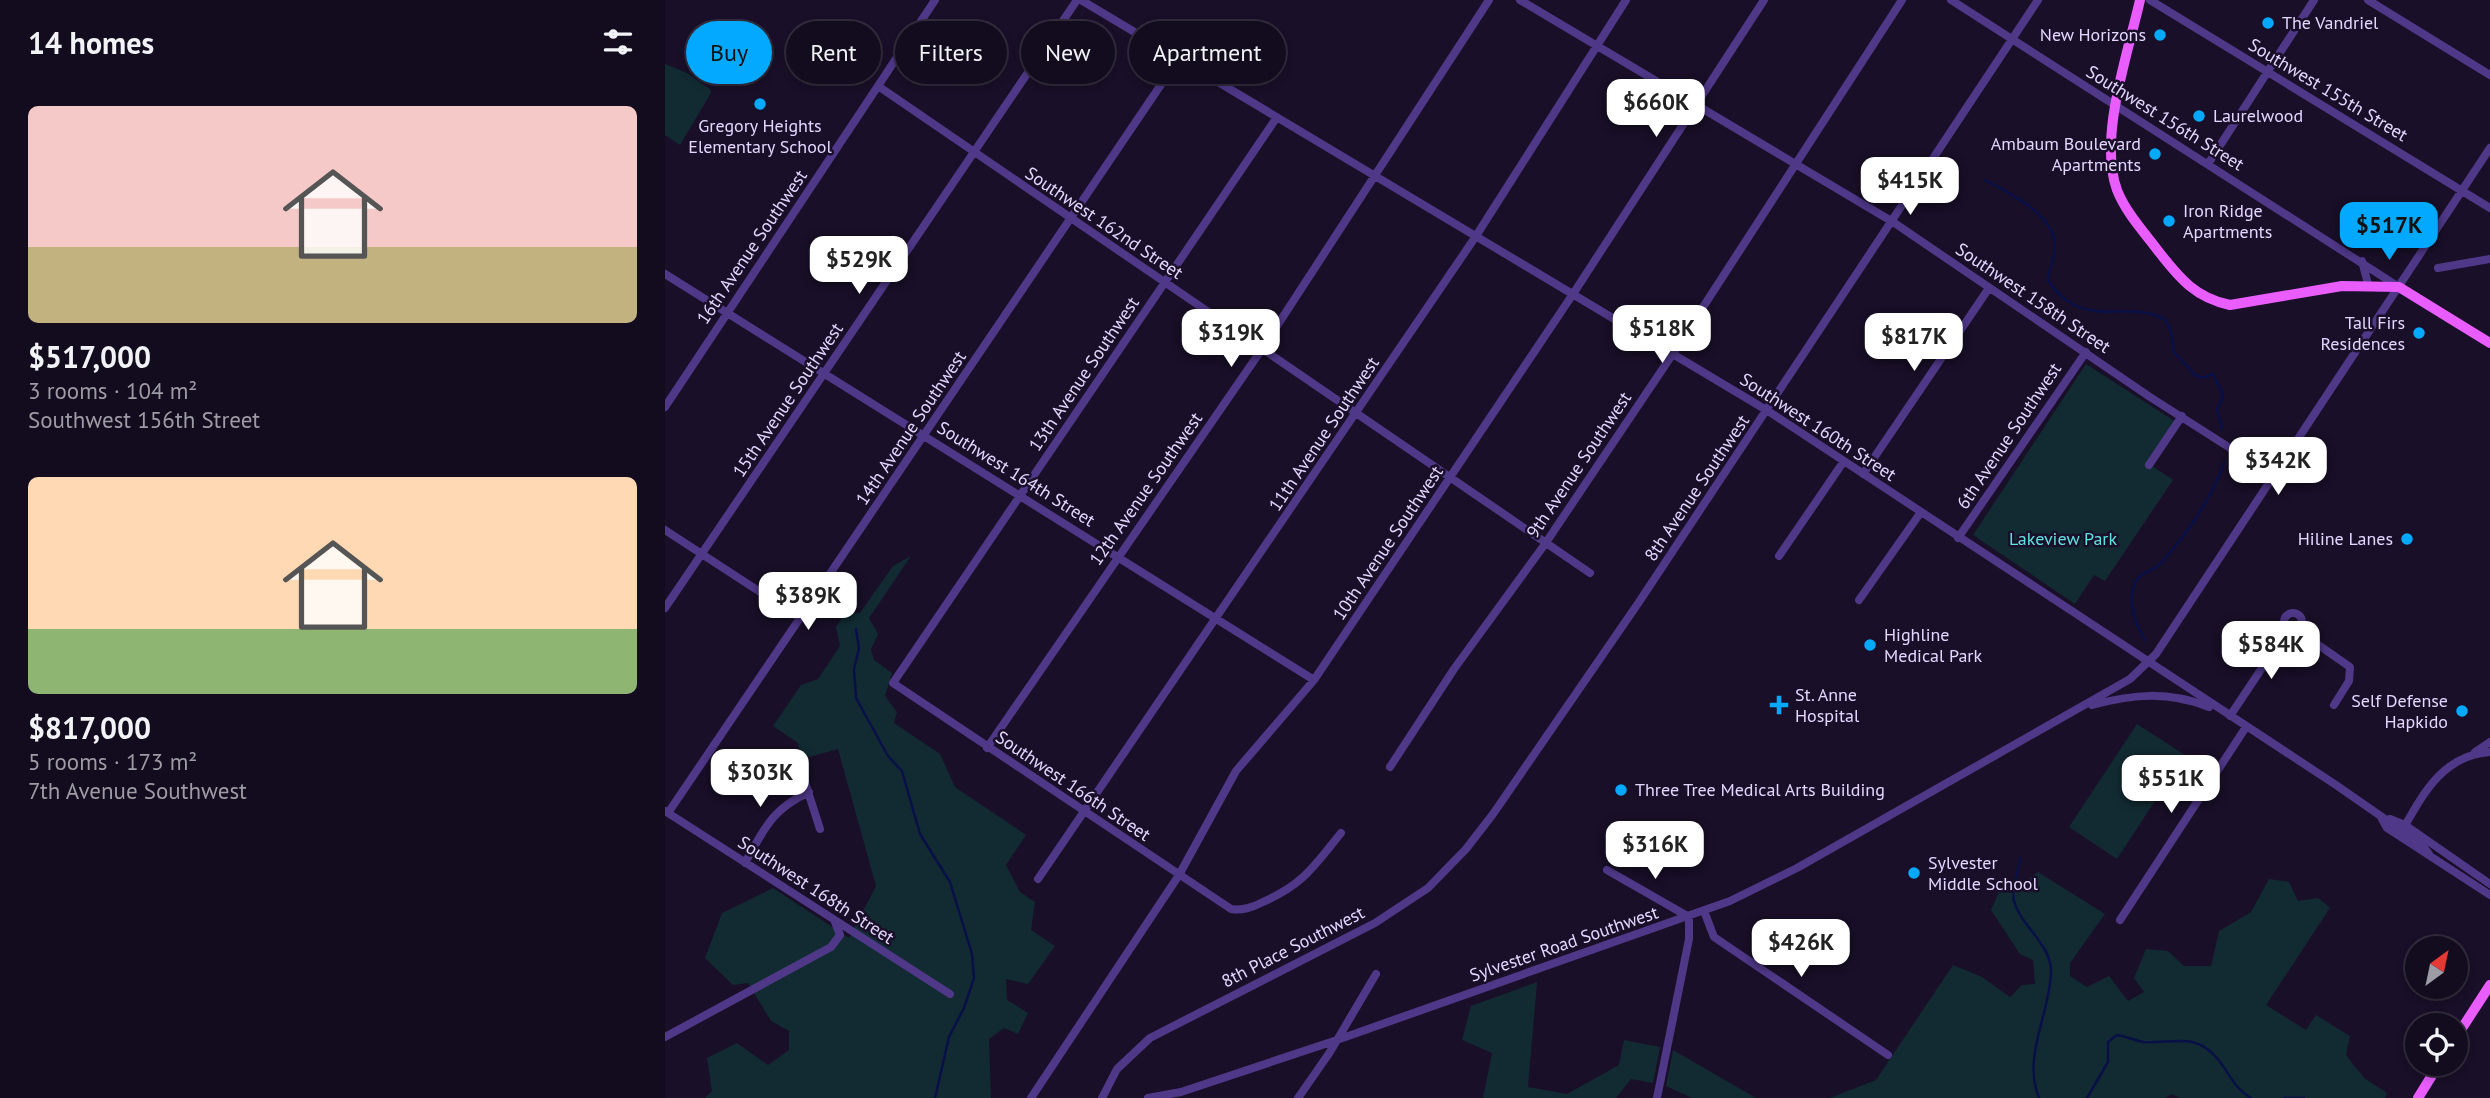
<!DOCTYPE html>
<meta charset="utf-8">
<style>
:root{--surface:#130b1e;--page:#1c1427;--text:#f1f3f6;--muted:#9d9ba4;--line:#322b3c;--accent:#02a9ff}
body{margin:0;font-family:"PT Sans",sans-serif;background:var(--page);color:var(--text);height:100vh;display:flex;flex-direction:column;font-size:26px;white-space:nowrap}
*{box-sizing:border-box;margin:0}
p{font-size:23px;color:var(--muted)}
.icon{flex:none;width:38px;height:38px;fill:none;stroke:currentColor;stroke-width:2;stroke-linecap:round;stroke-linejoin:round}
.map{position:relative;flex:1;overflow:hidden}
.sheet{display:flex;flex-direction:column;background:var(--surface);width:665px}
.sheet>*{flex:none}
.hud{position:absolute;left:21px;top:21px;width:665px;height:63px;display:flex;gap:14px}
.needle{width:46px;rotate:33deg}
.tools{position:absolute;left:1740px;top:936px;display:grid;gap:14px}
.tools a{display:grid;place-items:center;width:63px;height:63px;border-radius:50%;background:var(--surface);box-shadow:0 4px 10px #0003,0 0 0 2px var(--line);font-size:35px}
.price{position:absolute;translate:-50% -60px;padding:0 16px;border-radius:14px;background:#fff;color:#222;font-size:23px;line-height:46px;filter:drop-shadow(0 2px 4px #0008)}
.price::after{content:'';position:absolute;left:50%;top:42px;width:21px;height:16px;margin-left:-10px;background:inherit;clip-path:polygon(0 0,100% 0,50% 100%)}
.price.selected{background:var(--accent);color:#111}
ul{padding:0;list-style:none}
li{display:grid;align-content:center;gap:14px;height:371px;padding:0 28px}
li span{display:grid;place-items:center;height:217px;border-radius:10px;color:#555}
li>.icon{margin-inline-start:auto}
span .icon{width:126px;height:126px;fill:#fffc;stroke-width:1}
li b{font-size:30px}
h2{display:flex;justify-content:space-between;align-items:center;height:84px;padding:0 28px;font-size:30px}
.tag{padding:0 24px;border-radius:32px;background:var(--surface);box-shadow:0 4px 10px #0003,0 0 0 2px var(--line);font-size:24px;line-height:63px}
.tag.selected{background:var(--accent);color:#111}
main{display:flex;flex:1;min-height:0}
.map>svg:first-child{display:block}
.green{fill:#122b32}
.lines{fill:none;stroke-linecap:round;stroke-linejoin:round}
.stream{stroke:#091047;stroke-width:2.5}
.minor{stroke:#4f3888;stroke-width:8}
.major{stroke:#e95dff;stroke-width:10}
.poi-dot{fill:#02a9ff;stroke:#190f28;stroke-width:2.5}
.labels{text-anchor:middle;stroke-width:5;stroke-linejoin:round;paint-order:stroke}
.poi-label{font-size:18px;fill:#e4d6ff;stroke:#190f28;text-anchor:start}
.street-label{font-size:18px;fill:#e4d6ff;stroke:#190f28}
.park-label{font-size:18px;fill:#5de4e3;stroke:#190f28}
</style>
<main>
<section class="sheet">
<h2>14 homes<svg class="icon" aria-label="filters" viewBox="0 0 24 24"><path d="M4 7h16M4 17h16"/><circle cx="9" cy="7" r="2"/><circle cx="15" cy="17" r="2"/></svg></h2>
<ul>
<li><span style="background:linear-gradient(#f6c9c9 65%,#c2b280 0)"><svg class="icon" aria-label="home" viewBox="0 0 24 24"><path d="M3 11l9-7 9 7M6 9v11h12V9"/></svg></span><div><b>$517,000</b><p>3 rooms · 104 m²</p><p>Southwest 156th Street</p></div></li>
<li><span style="background:linear-gradient(#ffd9b3 70%,#8fb573 0)"><svg class="icon" aria-label="home" viewBox="0 0 24 24"><path d="M3 11l9-7 9 7M6 9v11h12V9"/></svg></span><div><b>$817,000</b><p>5 rooms · 173 m²</p><p>7th Avenue Southwest</p></div></li>
</ul>
</section>
<div class="map">
<svg width="1825" height="1098" viewBox="0 0 1825 1098">
<rect width="100%" height="100%" fill="#190f28"/>
<path class="green" d="M0 64 22 73 45 89 46 93 15 145 0 135Z
M1421 364 1511 422 1484 464 1508 480 1440 581 1429 575 1410 604 1308 535Z
M246 556 204 618 213 634 206 649 209 660 227 673 220 696 232 712 229 723 275 754 290 787 361 835 341 865 355 892 370 902 366 930 390 946 363 984 341 979 342 1000 363 1013 353 1034 339 1028 324 1039 326 1098H40L47 1091 42 1058 72 1043 103 1065 124 1050V1031L106 1021 83 983 68 985 40 958 57 913 108 888 184 938 211 886 173 749 137 759 133 743 108 726 136 685 153 679 175 646 171 627 181 612 195 613 228 566Z
M1472 724 1520 755 1452 859 1404 827Z
M1373 872 1440 914 1405 963V976L1422 987 1444 976 1463 1001 1479 992 1469 978 1481 949 1503 951 1519 966H1546L1554 931 1586 912 1604 879 1624 882 1633 901 1653 898 1665 908 1601 1005 1641 1030 1651 1015 1685 1036 1681 1055 1699 1078 1722 1093 1720 1098H1515L1507 1094 1500 1098H1165L1211 1080 1288 965 1317 977 1345 997 1357 985 1370 984 1368 960 1355 954 1326 910 1334 892 1346 893Z
M872 982 863 1087 902 1094 954 1065 959 1040 995 1047 988 1083 966 1079 951 1098H818L827 1053 797 1040 806 1006Z
M1008 1050 1091 1098H1027L1001 1086Z"/>
<g class="lines">
<path class="stream" d="M1320 180C1345 193 1390 215 1390 247 1390 258 1384 269 1383 280 1418 334 1462 297 1501 320L1506 332 1509 352 1530 375 1537 378 1548 374 1558 395 1552 410 1557 429
M191 629 194 648 189 669 191 698 223 756 237 771 255 834 285 882 307 954 309 978 299 1008 284 1037 270 1098
M1480 640C1470 623 1461 602 1470 583 1475 571 1486 573 1495 564 1520 537 1547 498 1559 463
M1355 858C1354 872 1346 889 1349 901 1355 925 1387 945 1386 972 1385 1014 1357 1057 1374 1098
M1422 1098 1443 1062V1042L1452 1035C1461 1036 1470 1041 1479 1042 1507 1044 1529 1032 1551 1057 1564 1071 1568 1088 1586 1098
M1619 1098H1639"/>
<path class="minor" d="M416 0 1103 411 1671 785 1756 844 1764 854
M855 0 1228 222 1485 397 1609 476
M1286 0 1734 287
M1485 0 1825 208
M1703 0 1825 75
M213 86 925 573
M612 117 228 683 566 909C578 911 588 907 598 902 639 884 649 866 676 833
M1543 164 1649 0
M1697 261 1703 284
M1773 268 1825 259
M0 274 649 680
M0 407 270 0
M1484 465 1517 416
M1198 474 1324 288
M0 530 135 618
M1293 538 1421 352
M1114 556 1179 461
M1194 600 1256 512
M0 608 412 0
M1619 622a9 9 0 1 1 18 0a9 9 0 1 1-18 0Z
M1632 630 1685 667 1684 681 1669 705
M1427 705C1469 694 1503 691 1544 707
M1565 716 1623 629
M322 748 597 349 824 0
M1810 752 1825 742
M725 767 789 669 880 544 1007 355 1237 0
M136 770 155 829
M0 811 285 994
M3 813 514 58
M1717 819 1722 828 1825 895
M1725 819 1740 825 1825 884
M1738 829C1759 792 1779 755 1825 752
M80 863C99 829 107 809 144 792
M942 870 1024 917
M373 879 811 236 961 0
M1039 911 1049 937 1223 1055
M1455 920 1581 727
M0 1037 166 947 175 935 170 922
M366 1098 514 875 571 771 649 680 908 294 1099 0
M437 1098 452 1069 485 1038 710 923 763 888 801 849 828 814 974 602 1373 0
M483 1098 516 1092 672 1040 1065 901 1132 868 1465 679 1491 654 1825 148
M633 1098 665 1052 711 974
M992 1098 1024 939V917"/>
<path class="major" d="M1475 0C1463 54 1433 138 1452 190 1461 213 1480 233 1494 252 1515 279 1531 298 1565 305L1677 286 1734 287 1825 343
M1790 1039 1825 985
M1753 1098 1774 1064"/>
</g>
<g class="poi-dot">
<circle cx="1603" cy="23" r="7"/>
<circle cx="1495" cy="35" r="7"/>
<circle cx="95" cy="104" r="7"/>
<circle cx="1534" cy="116" r="7"/>
<circle cx="1490" cy="154" r="7"/>
<circle cx="1504" cy="221" r="7"/>
<circle cx="1754" cy="333" r="7"/>
<circle cx="1742" cy="539" r="7"/>
<circle cx="1205" cy="645" r="7"/>
<path d="M1110.5 694.5h7v7h7v7h-7v7h-7v-7h-7v-7h7z"/>
<circle cx="1797" cy="711" r="7"/>
<circle cx="956" cy="790" r="7"/>
<circle cx="1249" cy="873" r="7"/>
</g>
<g class="labels">
<g class="poi-label">
<text x="1617" y="29">The Vandriel</text>
<text x="1481" y="41" text-anchor="end">New Horizons</text>
<text x="1548" y="122">Laurelwood</text>
<text x="95" y="132" text-anchor="middle">Gregory Heights<tspan x="95" dy="21">Elementary School</tspan></text>
<text x="1476" y="150" text-anchor="end">Ambaum Boulevard<tspan x="1476" dy="21">Apartments</tspan></text>
<text x="1518" y="217">Iron Ridge<tspan x="1518" dy="21">Apartments</tspan></text>
<text x="1740" y="329" text-anchor="end">Tall Firs<tspan x="1740" dy="21">Residences</tspan></text>
<text x="1728" y="545" text-anchor="end">Hiline Lanes</text>
<text x="1219" y="641">Highline<tspan x="1219" dy="21">Medical Park</tspan></text>
<text x="1130" y="701">St. Anne<tspan x="1130" dy="21">Hospital</tspan></text>
<text x="1783" y="707" text-anchor="end">Self Defense<tspan x="1783" dy="21">Hapkido</tspan></text>
<text x="970" y="796">Three Tree Medical Arts Building</text>
<text x="1263" y="869">Sylvester<tspan x="1263" dy="21">Middle School</tspan></text>
</g>
<g class="street-label">
<text transform="translate(1663 90) rotate(31)" y="6">Southwest 155th Street</text>
<text transform="translate(1500 118) rotate(32)" y="6">Southwest 156th Street</text>
<text transform="translate(439 223) rotate(34)" y="6">Southwest 162nd Street</text>
<text transform="translate(87 247) rotate(-56)" y="6">16th Avenue Southwest</text>
<text transform="translate(1368 298) rotate(34)" y="6">Southwest 158th Street</text>
<text transform="translate(419 374) rotate(-56)" y="6">13th Avenue Southwest</text>
<text transform="translate(123 400) rotate(-56)" y="6">15th Avenue Southwest</text>
<text transform="translate(1153 427) rotate(33)" y="6">Southwest 160th Street</text>
<text transform="translate(246 428) rotate(-56)" y="6">14th Avenue Southwest</text>
<text transform="translate(659 434) rotate(-56)" y="6">11th Avenue Southwest</text>
<text transform="translate(1344 436) rotate(-56)" y="6">6th Avenue Southwest</text>
<text transform="translate(914 465) rotate(-56)" y="6">9th Avenue Southwest</text>
<text transform="translate(351 474) rotate(32)" y="6">Southwest 164th Street</text>
<text transform="translate(1032 488) rotate(-56)" y="6">8th Avenue Southwest</text>
<text transform="translate(481 489) rotate(-55)" y="6">12th Avenue Southwest</text>
<text transform="translate(723 543) rotate(-56)" y="6">10th Avenue Southwest</text>
<text transform="translate(408 786) rotate(34)" y="6">Southwest 166th Street</text>
<text transform="translate(151 890) rotate(33)" y="6">Southwest 168th Street</text>
<text transform="translate(899 944) rotate(-19)" y="6">Sylvester Road Southwest</text>
<text transform="translate(628 947) rotate(-27)" y="6">8th Place Southwest</text>
</g>
<g class="park-label">
<text x="1398" y="545">Lakeview Park</text>
</g>
</g>
</svg>
<div class="tools">
<a><svg class="needle" viewBox="-14 -14 28 28"><path d="M0-13l5 13h-10z" fill="#e53935"/><path d="M0 13l5-13h-10z" fill="#9d9ba4"/></svg></a>
<a><svg class="icon" aria-label="locate" viewBox="0 0 24 24"><circle cx="12" cy="12" r="6"/><path d="M12 2v4M12 18v4M2 12h4M18 12h4"/></svg></a>
</div>
<b class="price" style="left:991px;top:139px">$660K</b>
<b class="price" style="left:1245px;top:217px">$415K</b>
<b class="price selected" style="left:1724px;top:262px">$517K</b>
<b class="price" style="left:194px;top:296px">$529K</b>
<b class="price" style="left:997px;top:365px">$518K</b>
<b class="price" style="left:566px;top:369px">$319K</b>
<b class="price" style="left:1249px;top:373px">$817K</b>
<b class="price" style="left:1613px;top:497px">$342K</b>
<b class="price" style="left:143px;top:632px">$389K</b>
<b class="price" style="left:1606px;top:681px">$584K</b>
<b class="price" style="left:95px;top:809px">$303K</b>
<b class="price" style="left:1506px;top:815px">$551K</b>
<b class="price" style="left:990px;top:881px">$316K</b>
<b class="price" style="left:1136px;top:979px">$426K</b>
<div class="hud">
<a class="tag selected">Buy</a>
<a class="tag">Rent</a>
<a class="tag">Filters</a>
<a class="tag">New</a>
<a class="tag">Apartment</a>
</div>
</div>
</main>
